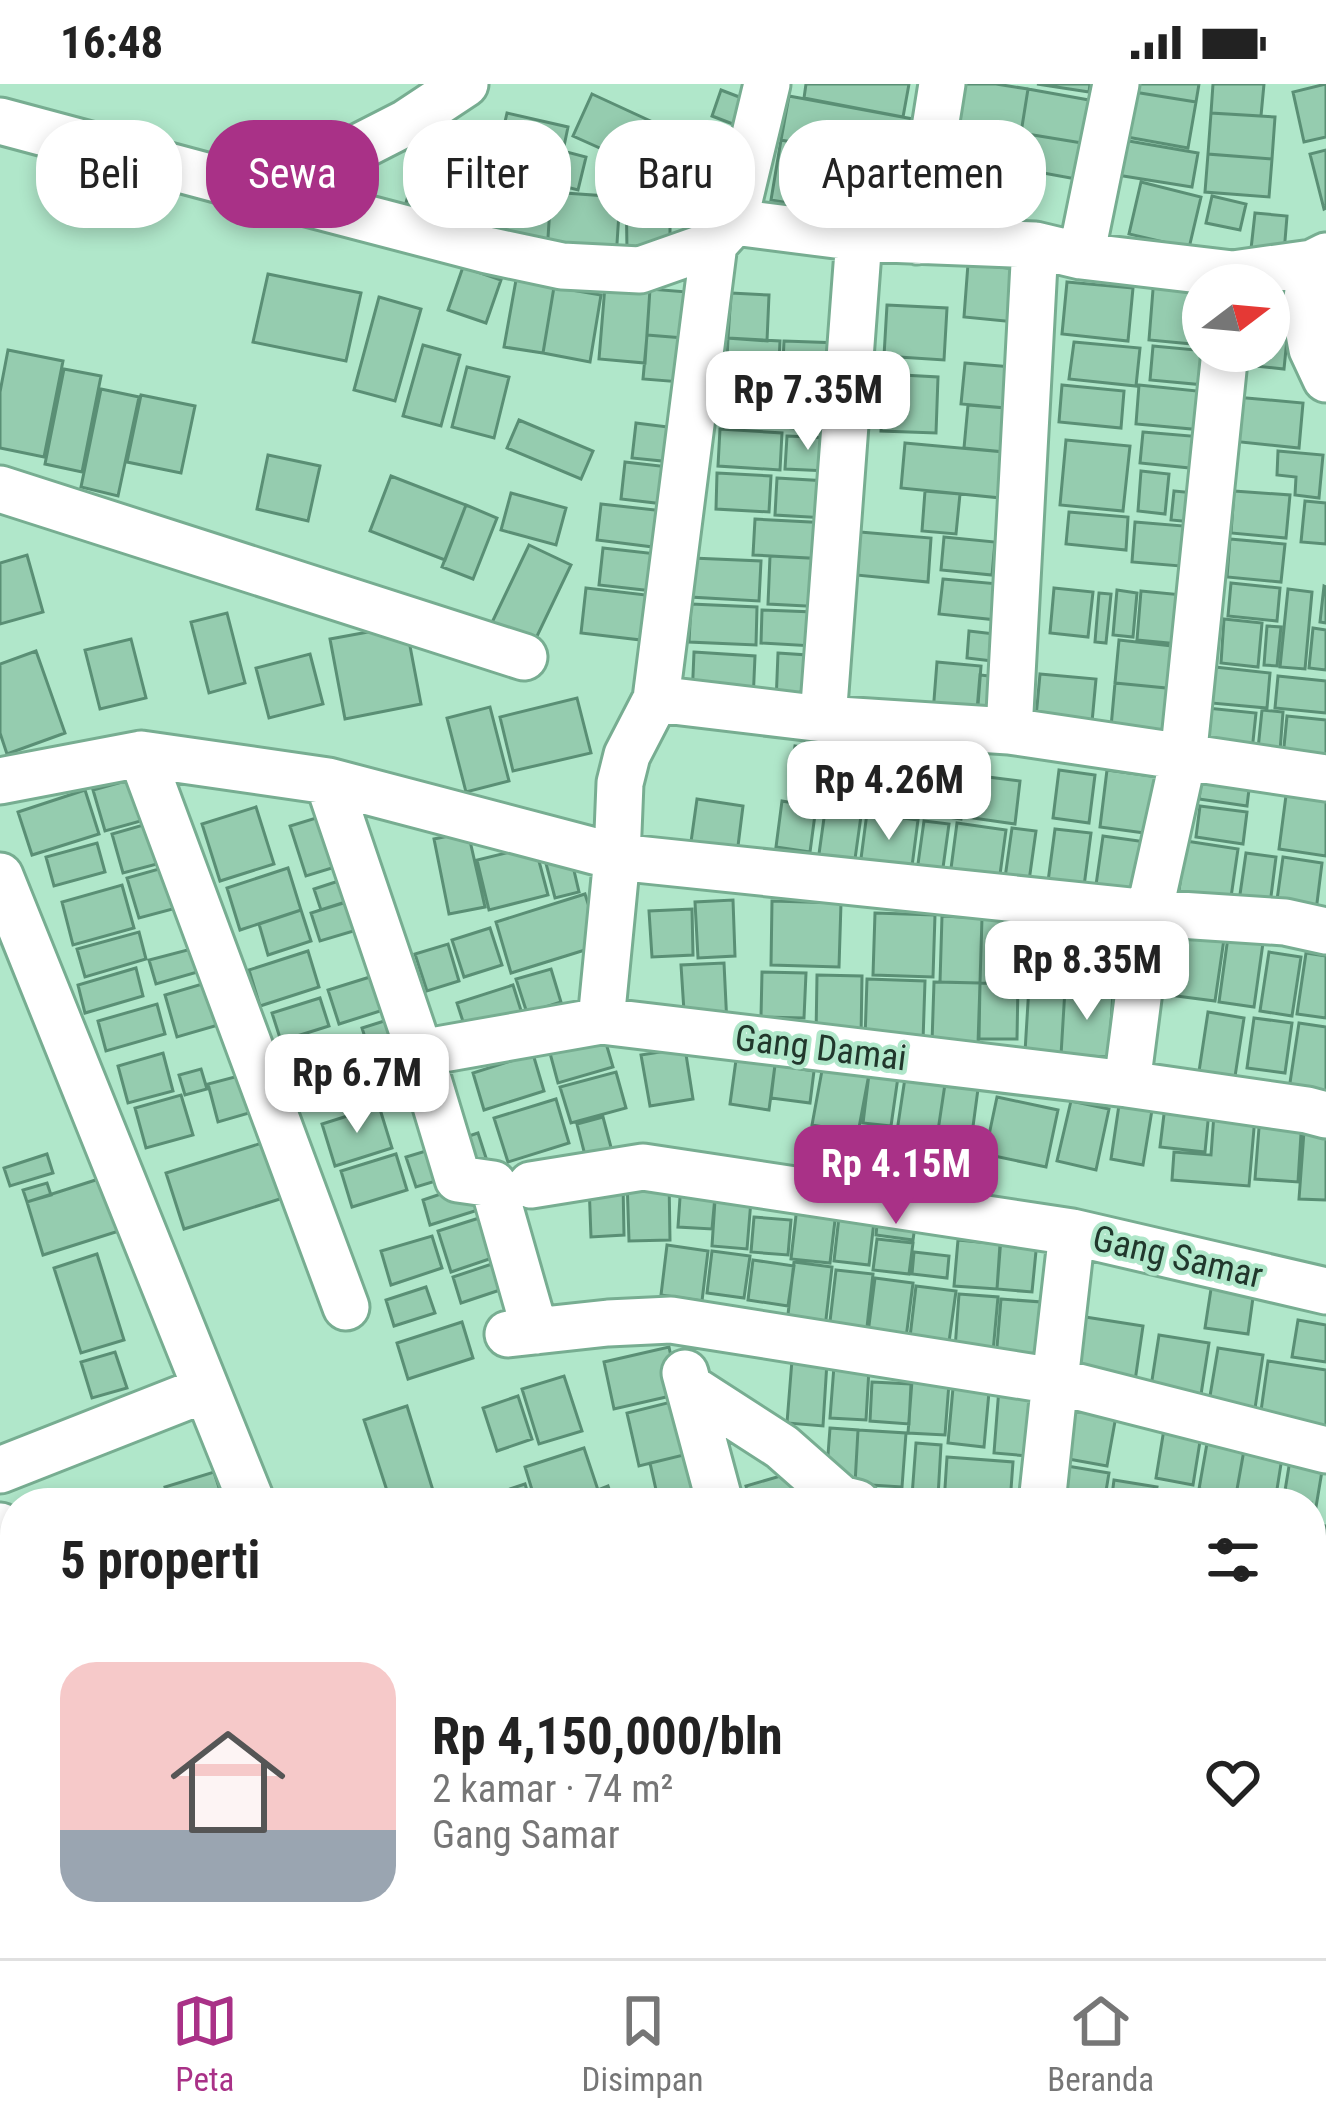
<!DOCTYPE html>
<html lang="id">
<meta charset="utf-8">
<style>
:root{--surface:#fff;--page:#f2f2f2;--text:#222;--muted:#767676;--line:#e0e0e0;--accent:#a93187}
body{margin:0;font-family:"Roboto Condensed",sans-serif;background:var(--page);color:var(--text);height:100vh;display:flex;flex-direction:column;font-size:45px;white-space:nowrap}
*{box-sizing:border-box;margin:0}
p{font-size:39px;color:var(--muted)}
.icon{flex:none;width:66px;height:66px;fill:none;stroke:currentColor;stroke-width:2;stroke-linecap:round;stroke-linejoin:round}
.map{position:relative;flex:1;overflow:hidden}
.sheet{position:absolute;left:0px;top:1404px;width:1326px;height:471px;display:flex;flex-direction:column;background:var(--surface);border-radius:48px 48px 0 0;box-shadow:0 6px 18px #0003}
.sheet>*{flex:none}
.top-card{position:absolute;left:36px;top:36px;width:1254px;height:108px;display:flex;gap:24px}
.needle{width:78px;rotate:74deg}
.tools{position:absolute;left:1182px;top:180px;display:grid;gap:24px}
.tools a{display:grid;place-items:center;width:108px;height:108px;border-radius:50%;background:var(--surface);box-shadow:0 6px 18px #0003;font-size:60px}
.price{position:absolute;translate:-50% -102px;padding:0 27px;border-radius:24px;background:#fff;color:#222;font-size:39px;line-height:78px;filter:drop-shadow(0 3px 6px #0008)}
.price::after{content:'';position:absolute;left:50%;top:72px;width:36px;height:27px;margin-left:-18px;background:inherit;clip-path:polygon(0 0,100% 0,50% 100%)}
.price.on{background:var(--accent);color:#fff}
ul{padding:0;list-style:none}
li{display:flex;align-items:center;gap:36px;height:300px;padding:0 60px}
li span{display:grid;place-items:center;flex:none;width:336px;height:240px;border-radius:36px;color:#555}
li>.icon{margin-inline-start:auto}
span .icon{width:144px;height:144px;fill:#fffc;stroke-width:1}
li b{font-size:51px}
h2{display:flex;justify-content:space-between;align-items:center;height:144px;padding:0 60px;font-size:51px}
.chip{padding:0 42px;border-radius:48px;background:var(--surface);box-shadow:0 6px 18px #0003;font-size:42px;line-height:108px}
.chip.on{background:var(--accent);color:#fff}
.status{display:flex;justify-content:space-between;align-items:center;height:84px;padding:0 60px;background:var(--surface);direction:ltr}
.status svg{height:33px;fill:currentColor}
.tab-bar{display:flex;justify-content:space-around;align-items:center;height:168px;border-top:3px solid var(--line);background:var(--surface);font-size:33px;color:var(--muted)}
.tab-bar a{display:grid;justify-items:center;gap:6px}
.tab-bar .on{color:var(--accent)}
.map>svg:first-child{display:block}
.built{fill:#a1e1bf}
.building{fill:#95ccaf;stroke:#5a8f75;stroke-width:3}
.lines{fill:none;stroke-linecap:round;stroke-linejoin:round}
.lane-casing{stroke:#77ad91;stroke-width:27}
.street-casing{stroke:#77ad91;stroke-width:51}
.lane{stroke:#fff;stroke-width:21}
.street{stroke:#fff;stroke-width:45}
.labels{text-anchor:middle;stroke-width:9;stroke-linejoin:round;paint-order:stroke}
.street-label{font-size:36px;fill:#21372c;stroke:#b0e7ca}
</style>
<div class="status"><b>16:48</b><svg viewBox="0 0 49 12"><path d="M0 12V9h3v3zM5 12V6h3v6zM10 12V3h3v9zM15 12V0h3v12zM26 1h20v11H26zM47 4h2v5h-2z"/></svg></div>
<div class="map">
<svg width="1326" height="1874" viewBox="0 0 1326 1874">
<rect width="100%" height="100%" fill="#b0e7ca"/>
<path class="built" d="M801 1860H882L885 1874H742Z"/>
<path class="building" d="M806 0H909L903 33 804 14Z
M964 0H996L1028 5 1021 49 958 38Z
M1037 0H1090L1089 8Z
M1136 0H1199L1196 18 1134 8Z
M1213 0H1264L1261 32 1211 29Z
M1326 0V53L1304 58 1293 8Z
M1028 5 1089 16 1082 59 1021 49Z
M721 6 747 16 738 42 712 32Z
M1134 8 1196 18 1188 64 1127 53Z
M592 10 659 41 640 82 573 52Z
M789 12 913 35 906 79 781 56Z
M507 29 568 43 563 67 502 51Z
M1211 29 1275 33 1272 75 1208 70Z
M451 35 491 53 471 100 431 82Z
M958 38 1021 49 1016 84 952 73Z
M1021 49 1082 59 1076 95 1016 84Z
M502 51 586 73 578 106 493 84Z
M781 56 857 70 847 129 771 116Z
M1123 56 1198 69 1192 103 1117 91Z
M1326 66V124L1324 125 1310 70Z
M857 70 906 79 896 138 847 129Z
M1208 70 1272 75 1269 113 1205 108Z
M952 73 1016 84 1006 143 942 132Z
M413 94 487 117 475 156 402 133Z
M1141 98 1201 113 1189 164 1129 150Z
M626 99H670V167H627Z
M500 104 551 108 547 169 496 166Z
M551 108 620 113 616 175 547 169Z
M1212 112 1246 120 1240 146 1206 139Z
M1255 129 1287 132 1284 169 1251 165Z
M968 180 1029 186 1025 239 964 233Z
M463 183 501 196 486 239 448 226Z
M268 190 361 209 346 277 253 258Z
M1154 193 1203 201V261L1149 256Z
M516 196 554 203 543 269 504 263Z
M1067 198 1133 204 1128 257 1062 250Z
M605 202 650 205 645 279 599 275Z
M554 203 601 211 590 278 543 269Z
M650 205 700 209 696 255 647 251Z
M731 209 769 211 767 257 728 254Z
M379 213 421 225 395 317 354 306Z
M887 221 947 224 944 276 884 272Z
M1269 243 1288 245 1284 285 1235 280 1236 267H1269Z
M647 251 696 255 693 299 643 295Z
M728 254 780 257 778 300 726 297Z
M784 257 840 259 835 346 780 343Z
M1074 258 1140 264 1136 302 1069 295Z
M423 261 460 271 441 342 403 332Z
M1153 262 1207 267 1205 301 1150 296Z
M8 266 63 277 44 373 0 364V308Z
M965 279 1023 284 1019 325 961 320Z
M467 283 509 293 494 354 452 343Z
M64 285 101 292 82 388 45 380Z
M884 290 938 293 936 349 881 347Z
M1062 301 1124 307 1121 344 1059 338Z
M1139 301 1207 308 1203 346 1136 340Z
M723 304 775 307 774 341 721 338Z
M101 305 139 313 118 412 81 403Z
M141 311 195 322 181 389 127 378Z
M1235 313 1303 319 1299 364 1231 357Z
M968 321 1019 325 1015 369 964 364Z
M519 336 593 367 581 395 507 364Z
M636 339 676 344 672 378 632 374Z
M720 345 782 349 780 386 718 382Z
M1143 348 1203 353 1200 385 1140 379Z
M787 352 830 354 828 387 785 385Z
M1066 356 1130 362 1123 427 1060 421Z
M905 359 1015 369 1011 415 901 404Z
M1278 367 1323 371 1319 414 1295 411 1296 393 1277 391Z
M268 371 320 382 308 437 257 425Z
M625 378 669 383 664 420 621 415Z
M1141 387 1169 390 1165 430 1138 427Z
M717 389 771 392 769 428 716 425Z
M391 392 466 421 445 476 370 447Z
M777 394 827 397 826 434 775 431Z
M925 407 960 410 956 450 922 447Z
M1174 407 1206 410 1204 439 1171 436Z
M1234 407 1290 411 1286 454 1231 449Z
M511 409 566 424 556 461 501 446Z
M1305 417 1326 419V460L1301 458Z
M601 420 673 428 669 465 597 456Z
M466 421 497 434 473 495 442 483Z
M1069 428 1128 433 1126 466 1066 460Z
M755 435 829 439 827 475 753 471Z
M1135 438 1184 442 1180 482 1132 478Z
M860 448 931 454 928 498 856 491Z
M944 453 995 458 992 491 941 486Z
M1230 455 1285 460 1281 498 1227 493Z
M529 461 571 481 528 571 486 551Z
M603 464 666 471 662 508 599 501Z
M27 471 43 528 0 540V479Z
M770 472 827 475 825 523 768 520Z
M692 474 761 477 759 517 690 513Z
M943 495 999 500 997 536 939 530Z
M1231 499 1280 504 1277 537 1228 532Z
M1324 502 1326 503V539L1320 538Z
M586 504 646 511 641 556 581 549Z
M1054 504 1093 508 1088 553 1050 549Z
M1288 505 1312 508 1305 585 1280 583Z
M1117 506 1137 509 1133 553 1113 551Z
M1141 507 1183 511 1179 560 1137 556Z
M1099 509 1111 510 1106 559 1095 558Z
M691 520 757 523 756 561 689 558Z
M762 526 814 528 813 562 761 559Z
M227 529 245 599 209 609 191 538Z
M1224 535 1262 539 1258 583 1221 579Z
M406 541 421 620 345 635 330 555Z
M1267 542 1281 543 1277 582 1264 581Z
M1313 544 1326 546V586L1309 584Z
M969 547 1012 552 1009 579 967 574Z
M131 555 146 614 100 625 85 566Z
M1119 556 1181 563 1177 605 1115 599Z
M36 567 65 649 7 670 0 649V580Z
M694 568 755 572 753 618 692 615Z
M778 569 807 571 805 620 776 619Z
M310 570 323 620 269 634 256 584Z
M937 578 981 582 977 634 933 629Z
M1215 583 1270 589 1267 624 1211 619Z
M1040 590 1096 595 1091 649 1035 644Z
M980 591 1009 594 1005 641 976 638Z
M1278 592 1326 597V629L1275 624Z
M1115 599 1177 605 1172 660 1110 654Z
M577 614 591 669 513 687 500 633Z
M490 623 509 697 466 708 447 634Z
M1207 624 1256 629 1252 667 1203 663Z
M1262 626 1283 628 1280 667 1258 665Z
M1287 632 1326 636V677L1283 673Z
M795 662 832 667 825 712 789 707Z
M887 670 920 675 913 729 880 725Z
M928 680 967 685 961 735 922 729Z
M1059 686 1095 691 1089 739 1053 734Z
M1107 686 1159 693 1152 750 1100 743Z
M972 691 1020 697 1015 740 966 733Z
M1202 691 1250 697 1247 722 1199 715Z
M144 692 155 733 105 747 93 706Z
M836 694 874 699 871 726 833 720Z
M1287 704 1326 710V772L1279 765Z
M85 706 99 750 32 771 18 728Z
M697 715 743 722 736 778 689 772Z
M782 717 816 723 810 768 776 763Z
M1200 722 1247 728 1243 760 1196 753Z
M256 723 274 780 220 797 202 740Z
M825 727 861 732 854 782 818 777Z
M867 729 918 736 911 790 860 782Z
M329 730 345 780 306 792 290 742Z
M164 735 176 775 123 789 112 750Z
M924 737 949 740 942 791 917 787Z
M957 739 1006 746 999 798 950 792Z
M1012 744 1036 747 1029 797 1005 794Z
M1055 745 1091 749 1083 810 1047 805Z
M468 748 485 823 449 830 434 755Z
M1103 752 1146 758 1137 821 1094 815Z
M1186 757 1238 765 1229 827 1177 820Z
M97 759 105 788 54 802 46 773Z
M568 761 579 808 555 814 543 768Z
M535 762 548 811 489 826 477 776Z
M1246 769 1276 773 1268 836 1237 831Z
M1283 773 1322 779 1315 835 1275 830Z
M173 781 184 822 139 834 127 794Z
M288 784 301 826 240 846 227 804Z
M354 792 360 814 321 826 314 805Z
M122 801 134 844 73 861 62 818Z
M585 810 601 861 511 889 496 838Z
M358 814 367 843 320 857 311 829Z
M733 816 735 872 698 874 695 818Z
M772 817 841 819 839 883 771 881Z
M692 825 693 871 652 873 649 827Z
M301 826 311 857 268 871 259 840Z
M875 829 935 831 933 893 873 891Z
M942 832 982 834 980 899 940 898Z
M982 834 1020 835 1018 900 980 899Z
M1032 842 1068 845 1065 905 1029 902Z
M490 844 502 881 464 893 452 856Z
M1068 845 1116 848 1113 908 1065 905Z
M139 848 146 875 85 893 77 865Z
M1169 848 1224 855 1215 917 1161 910Z
M1228 853 1263 859 1254 923 1219 918Z
M448 860 459 897 427 907 415 870Z
M195 864 201 887 156 900 149 876Z
M308 867 319 903 260 922 249 886Z
M1269 868 1301 873 1292 932 1260 927Z
M1306 869 1326 872V934L1297 930Z
M724 879 727 941 685 943 681 881Z
M136 884 143 912 85 929 78 901Z
M551 885 561 918 527 929 516 895Z
M386 888 396 922 339 940 328 906Z
M762 888 806 889 804 934 761 933Z
M817 891 862 892 861 954 816 952Z
M219 895 232 937 177 953 165 911Z
M867 895 925 897 923 957 865 955Z
M934 898 980 899 978 960 932 958Z
M980 899 1018 900 1017 955H979Z
M513 901 524 936 468 953 457 919Z
M1029 902 1065 905 1061 971 1025 968Z
M1065 905 1113 908 1109 973 1061 971Z
M320 914 329 942 281 957 272 929Z
M157 920 165 950 106 967 98 937Z
M1208 928 1244 934 1234 999 1198 994Z
M400 932 411 970 374 982 362 944Z
M1254 934 1292 939 1285 989 1247 984Z
M1299 939 1326 943V1018L1288 1012Z
M601 942 613 983 558 999 547 958Z
M357 954 369 991 304 1011 292 974Z
M685 964 693 1015 650 1022 641 971Z
M163 969 173 1007 128 1019 118 982Z
M533 970 544 1007 484 1026 473 989Z
M736 976 775 981 769 1026 730 1020Z
M775 981 814 987 810 1019 771 1014Z
M823 981 869 990 858 1049 812 1041Z
M201 985 207 1005 185 1011 179 991Z
M616 988 626 1024 571 1039 560 1003Z
M246 990 256 1027 218 1038 208 1000Z
M869 990 898 993 891 1042 863 1039Z
M905 994 945 1000 936 1060 896 1054Z
M945 1000 978 1005 970 1065 936 1060Z
M181 1011 193 1051 146 1064 135 1024Z
M997 1013 1058 1026 1046 1083 985 1070Z
M556 1015 569 1059 508 1078 494 1034Z
M1071 1017 1109 1025 1096 1086 1057 1077Z
M1119 1021 1152 1026 1143 1081 1111 1075Z
M379 1022 392 1064 335 1082 322 1040Z
M1165 1022 1209 1027 1205 1068 1160 1063Z
M1214 1030 1255 1033 1249 1102 1172 1096 1174 1068 1211 1071Z
M1260 1031 1302 1034 1298 1098 1255 1095Z
M603 1033 612 1067 586 1075 577 1040Z
M1305 1034 1326 1036V1116L1299 1115Z
M478 1049 488 1080 463 1087 454 1057Z
M278 1054 296 1110 184 1145 166 1089Z
M439 1063 449 1093 416 1103 406 1073Z
M47 1070 53 1089 10 1102 4 1084Z
M396 1070 407 1106 352 1123 341 1087Z
M105 1093 122 1146 43 1171 27 1118Z
M669 1093 670 1156 629 1157 627 1095Z
M47 1099 51 1111 27 1118 23 1106Z
M623 1099 624 1151 591 1153 589 1100Z
M681 1099 716 1102 712 1145 678 1143Z
M470 1100 478 1126 430 1141 423 1116Z
M716 1101 752 1104 747 1165 712 1162Z
M798 1114 837 1119 830 1179 791 1175Z
M840 1124 875 1129 869 1181 834 1177Z
M495 1129 507 1169 451 1188 438 1147Z
M878 1131 916 1135 913 1156 876 1151Z
M754 1133 791 1136 788 1171 751 1168Z
M432 1152 442 1184 391 1201 381 1167Z
M1001 1154 1037 1157 1032 1208 997 1205Z
M877 1155 913 1159 909 1190 873 1186Z
M958 1156 1000 1160 997 1205 954 1202Z
M667 1161 708 1167 702 1217 661 1211Z
M712 1167 750 1172 744 1214 707 1209Z
M914 1168 949 1172 947 1194 912 1190Z
M97 1170 124 1256 81 1269 54 1184Z
M753 1176 794 1182 788 1222 748 1216Z
M794 1178 832 1183 825 1244 787 1239Z
M495 1179 503 1205 461 1219 453 1193Z
M836 1186 873 1190 866 1252 829 1246Z
M1213 1192 1255 1199 1248 1250 1205 1244Z
M875 1194 913 1199 906 1254 868 1249Z
M916 1202 956 1207 949 1258 910 1253Z
M426 1203 435 1229 394 1242 386 1216Z
M959 1210 998 1213 993 1268 955 1265Z
M1001 1215 1041 1218 1037 1278 996 1275Z
M1079 1232 1143 1242 1134 1304 1070 1294Z
M1298 1236 1326 1241V1278L1292 1273Z
M462 1238 473 1274 408 1295 397 1259Z
M1159 1251 1209 1259 1200 1317 1150 1309Z
M669 1263 679 1310 614 1325 604 1278Z
M1218 1264 1263 1271 1254 1331 1208 1324Z
M115 1268 127 1304 92 1314 81 1278Z
M792 1276 827 1278 823 1342 787 1339Z
M1268 1277 1326 1286V1344L1260 1334Z
M834 1282 869 1285 866 1336 830 1334Z
M564 1292 582 1347 539 1360 522 1305Z
M912 1297 949 1299 945 1351 908 1349Z
M872 1298 911 1300 909 1340 870 1337Z
M953 1304 989 1308 984 1363 948 1359Z
M999 1304 1044 1307 1040 1373 994 1369Z
M518 1312 532 1355 497 1367 483 1324Z
M683 1315 696 1368 639 1382 627 1329Z
M407 1322 435 1413 415 1419H391L364 1336Z
M1071 1324 1116 1332 1107 1382 1063 1374Z
M1165 1339 1202 1345 1193 1401 1156 1394Z
M830 1344 858 1346 855 1400 826 1398Z
M858 1346 906 1349 902 1403 855 1400Z
M1209 1348 1246 1355 1236 1411 1199 1405Z
M1246 1355 1284 1361 1275 1418 1236 1411Z
M916 1359 941 1361 938 1413 912 1412Z
M584 1364 598 1406 555 1419H536L525 1383Z
M696 1368 708 1419H659L650 1379Z
M947 1373 1013 1378 1010 1419H944Z
M1290 1376 1323 1381 1314 1435 1311 1434V1419H1283Z
M1061 1381 1109 1389 1104 1419H1054Z
M214 1388 224 1419H170L165 1403Z
M794 1388 803 1419H751L746 1402Z
M1114 1396 1157 1403 1154 1419H1111Z
M525 1400 531 1419H511L507 1406Z
M608 1402 614 1419H555L598 1406Z
M1160 1407 1200 1414 1199 1419H1158Z
M1311 1439 1326 1442 1324 1484 1311 1482Z
M1311 1484 1326 1486 1323 1516 1311 1514Z
M10 1516 15 1532V1582L0 1587V1519Z
M1321 1593 1326 1615V1636L1311 1640V1595Z
M15 1607V1706L5 1709 0 1694V1612Z
M1326 1728V1763L1311 1764V1729Z
M0 1758 9 1785 0 1788Z
M1318 1767 1321 1802 1311 1803V1768Z
M15 1803V1854L0 1859V1808Z
M26 1860H39L44 1874H0V1869Z
M60 1860H112L117 1874H65Z
M232 1860H304L309 1874H237Z
M392 1860 408 1874H363L361 1870Z
M835 1860H876L880 1874H819L816 1865Z
M940 1860H993L996 1874H944Z
M1256 1860H1293L1288 1874 1254 1864Z
M352 1861 356 1874H323L322 1870Z
M1245 1864 1275 1874H1242Z"/>
<g class="lines">
<g class="lane-casing">
<path id="lane" d="M621 1860 629 1874"/>
</g>
<g class="street-casing">
<path id="street" d="M0 37 269 109 406 39 465 0
M269 109 487 166 562 182 640 186 714 160 734 138 859 154 1035 161 1081 172 1233 190 1312 179 1326 172
M734 138 767 0
M917 157 942 0
M1081 172 1116 0
M1312 179 1305 228 1312 265 1326 295
M0 405 524 573
M656 615 714 160
M823 635 859 154
M1009 647 1035 161
M141 670 346 1223
M0 697 141 670 328 697 617 773 1149 829 1285 838 1326 847
M328 697 420 969 458 1095 493 1100 535 1247
M0 792 252 1419
M601 937 617 773 620 699 627 671 656 615 823 635 1009 647 1326 694
M420 969 601 937 1127 1000 1307 1026 1326 1031
M1127 1000 1149 829 1183 675 1225 267
M531 1101 643 1083 1072 1148 1326 1207
M508 1250 608 1239 671 1236 1055 1297 1072 1148
M685 1289 720 1419
M689 1303 782 1363 841 1415 857 1419
M0 1386 206 1305
M1042 1419 1055 1297 1326 1366
M0 1442 15 1483
M1311 1525 1326 1529
M1311 1663 1326 1661
M155 1860 160 1874
M410 1860 415 1874
M471 1874 509 1860"/>
</g>
<use href="#lane" class="lane"/>
<use href="#street" class="street"/>
</g>
<g class="labels">
<g class="street-label">
<text transform="translate(821 963) rotate(7)" y="13">Gang Damai</text>
<text transform="translate(1178 1172) rotate(13)" y="13">Gang Samar</text>
</g>
</g>
</svg>
<div class="tools">
<a><svg class="needle" viewBox="-14 -14 28 28"><path d="M0-13l5 13h-10z" fill="#e53935"/><path d="M0 13l5-13h-10z" fill="#767676"/></svg></a>
</div>
<b class="price" style="left:808px;top:369px">Rp 7.35M</b>
<b class="price" style="left:889px;top:759px">Rp 4.26M</b>
<b class="price" style="left:1087px;top:939px">Rp 8.35M</b>
<b class="price" style="left:357px;top:1052px">Rp 6.7M</b>
<b class="price on" style="left:896px;top:1143px">Rp 4.15M</b>
<div class="top-card">
<a class="chip">Beli</a>
<a class="chip on">Sewa</a>
<a class="chip">Filter</a>
<a class="chip">Baru</a>
<a class="chip">Apartemen</a>
</div>
<section class="sheet">
<h2>5 properti<svg class="icon" aria-label="filters" viewBox="0 0 24 24"><path d="M4 7h16M4 17h16"/><circle cx="9" cy="7" r="2"/><circle cx="15" cy="17" r="2"/></svg></h2>
<ul>
<li><span style="background:linear-gradient(#f6c9c9 70%,#9aa5b1 0)"><svg class="icon" aria-label="home" viewBox="0 0 24 24"><path d="M3 11l9-7 9 7M6 9v11h12V9"/></svg></span><div><b>Rp 4,150,000/bln</b><p>2 kamar · 74 m²</p><p>Gang Samar</p></div><svg class="icon" aria-label="heart" viewBox="0 0 24 24"><path d="M12 20l-8-8c-3-5 5-10 8-4 3-6 11-1 8 4z"/></svg></li>
</ul>
</section>
</div>
<nav class="tab-bar">
<a class="on"><svg class="icon" aria-label="map" viewBox="0 0 24 24"><path d="M3 6l6-2 6 2 6-2v14l-6 2-6-2-6 2zM9 4v14M15 6v14"/></svg>Peta</a>
<a><svg class="icon" aria-label="saved" viewBox="0 0 24 24"><path d="M7 4h10v16l-5-4-5 4z"/></svg>Disimpan</a>
<a><svg class="icon" aria-label="home" viewBox="0 0 24 24"><path d="M3 11l9-7 9 7M6 9v11h12V9"/></svg>Beranda</a>
</nav>
